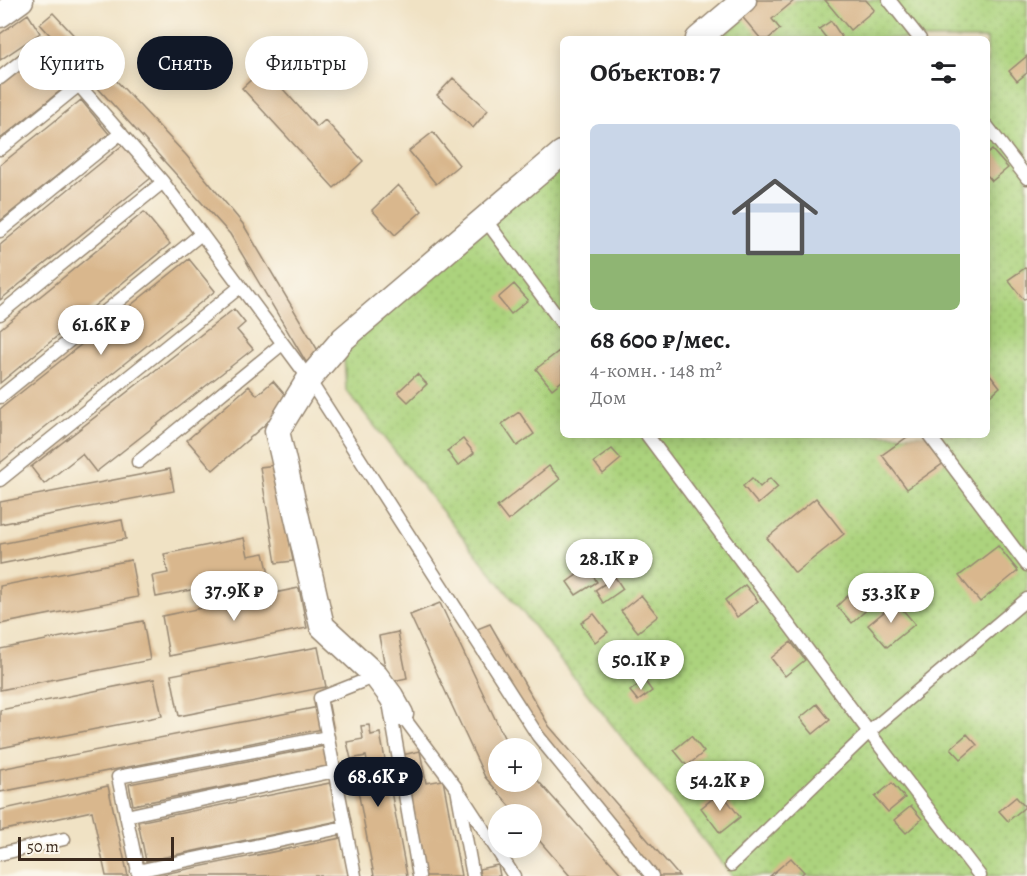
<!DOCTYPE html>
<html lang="ru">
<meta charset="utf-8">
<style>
:root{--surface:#fff;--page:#f2f2f2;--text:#202124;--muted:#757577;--accent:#111827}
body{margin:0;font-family:Alegreya,serif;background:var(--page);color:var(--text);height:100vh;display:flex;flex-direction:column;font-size:22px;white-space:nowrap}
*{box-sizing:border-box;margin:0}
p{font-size:20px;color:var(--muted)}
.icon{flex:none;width:33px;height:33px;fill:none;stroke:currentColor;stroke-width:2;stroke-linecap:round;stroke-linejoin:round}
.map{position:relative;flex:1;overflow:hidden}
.side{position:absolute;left:560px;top:36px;width:430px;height:402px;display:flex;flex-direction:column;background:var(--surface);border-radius:9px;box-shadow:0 3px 15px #0003}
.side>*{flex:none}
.guide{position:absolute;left:18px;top:36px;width:452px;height:54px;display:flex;gap:12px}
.controls{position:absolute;left:488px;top:738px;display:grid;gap:12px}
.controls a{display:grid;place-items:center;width:54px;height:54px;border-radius:50%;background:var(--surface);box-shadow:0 3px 15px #0003;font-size:30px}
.scale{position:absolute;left:18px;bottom:15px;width:156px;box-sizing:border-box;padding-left:6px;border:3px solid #3b2a1e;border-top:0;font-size:16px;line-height:21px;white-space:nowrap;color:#3b2a1e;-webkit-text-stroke:4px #fbf7ec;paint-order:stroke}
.price{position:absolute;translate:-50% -51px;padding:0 14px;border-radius:21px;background:#fff;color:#222;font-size:20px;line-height:39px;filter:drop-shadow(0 2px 3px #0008)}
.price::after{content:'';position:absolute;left:50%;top:36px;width:18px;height:14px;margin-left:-9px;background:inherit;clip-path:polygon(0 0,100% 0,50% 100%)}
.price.on{background:var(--accent);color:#fff}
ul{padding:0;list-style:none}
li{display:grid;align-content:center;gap:12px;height:318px;padding:0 30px}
li span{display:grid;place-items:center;height:186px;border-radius:9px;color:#555}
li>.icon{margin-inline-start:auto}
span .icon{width:108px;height:108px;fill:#fffc;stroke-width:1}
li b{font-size:26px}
h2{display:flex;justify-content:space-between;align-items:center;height:72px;padding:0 30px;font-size:26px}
.chip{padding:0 21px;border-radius:27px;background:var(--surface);box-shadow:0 3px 15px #0003;font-size:21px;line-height:54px}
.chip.on{background:var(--accent);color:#fff}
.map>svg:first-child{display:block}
.grass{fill:url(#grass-dots);stroke:#747e4e;stroke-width:1.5}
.building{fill:#d9b78d}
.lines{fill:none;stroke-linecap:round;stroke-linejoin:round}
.lane-casing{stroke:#968671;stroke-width:15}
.street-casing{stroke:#968671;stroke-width:27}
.lane{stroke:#fff;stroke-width:12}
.street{stroke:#fff;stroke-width:24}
</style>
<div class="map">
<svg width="1027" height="876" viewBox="0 0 1027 876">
<defs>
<pattern id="grass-dots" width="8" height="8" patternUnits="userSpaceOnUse" patternTransform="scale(1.5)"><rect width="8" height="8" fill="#acd37d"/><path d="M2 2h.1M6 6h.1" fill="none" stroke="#95b56c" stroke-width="1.8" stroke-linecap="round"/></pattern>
</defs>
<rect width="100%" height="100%" fill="#fbf7ec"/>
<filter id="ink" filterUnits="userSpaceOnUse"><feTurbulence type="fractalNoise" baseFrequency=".0167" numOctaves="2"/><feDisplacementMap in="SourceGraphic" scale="12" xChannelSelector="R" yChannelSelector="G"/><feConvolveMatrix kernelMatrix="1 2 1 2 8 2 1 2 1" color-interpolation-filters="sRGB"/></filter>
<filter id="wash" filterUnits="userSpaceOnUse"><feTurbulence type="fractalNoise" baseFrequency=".008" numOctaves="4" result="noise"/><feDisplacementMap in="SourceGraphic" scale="24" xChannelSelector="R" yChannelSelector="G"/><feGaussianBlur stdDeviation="1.35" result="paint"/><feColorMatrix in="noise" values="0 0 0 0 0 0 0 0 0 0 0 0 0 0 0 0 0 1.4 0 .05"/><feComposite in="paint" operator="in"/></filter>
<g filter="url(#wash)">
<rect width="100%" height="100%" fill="#f0e2c4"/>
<path class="grass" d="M767 0H1027V876H732L346 390 343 339 562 163V435H987V39H718Z"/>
<g id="blocks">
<path class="building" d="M755 0H795L772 19 780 29 768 39H761L739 13Z
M825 0H866L874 10 850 30Z
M53 13 186 155 243 224 320 354 306 362 230 234 40 24Z
M28 14 40 33 0 60V34Z
M831 21 843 39H827L819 29Z
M39 53 65 87 0 139V84Z
M1027 56V73L1017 81 1009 71Z
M264 68 317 127 325 120 363 161 334 188 242 88Z
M453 78 488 110 473 128 437 95Z
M81 100 109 134 0 221V165Z
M433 132 459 165 436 184 409 151Z
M124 144 151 178 0 300V245Z
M992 150 1008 168 992 181 987 175V154Z
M398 185 422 211 395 235 372 210Z
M144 212 170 244 0 383V329Z
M189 259 215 291 0 463V409Z
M1025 268 1027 270V298L1024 300 1008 280Z
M514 284 528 300 511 314 498 298Z
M234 309 245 323 237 330 253 349 96 472 82 454 44 484 31 467Z
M559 351 562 355V381L552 389 536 369Z
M989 373 1000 387 990 396 987 392V375Z
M417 374 427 384 408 402 398 392Z
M273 381 291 402 213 470 187 440 249 386 257 395Z
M519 412 534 434 517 446 502 424Z
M910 435H930L948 460 907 489 882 455Z
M463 439 474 453 458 466 447 451Z
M612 449 621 459 603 474 594 462Z
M276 465 293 561 276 563 260 467Z
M549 466 560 479 508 521 497 507Z
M170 469 174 491 0 524V502Z
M752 478 760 487 770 478 778 487 758 504 743 486Z
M816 498 844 534 795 573 767 538Z
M122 520 126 539 0 564V544Z
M244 538 248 556 264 553 269 574 156 597 152 576 168 573 164 554Z
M998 546 1018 571 980 602 959 576Z
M131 560 138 597 0 624V586Z
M588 567 597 582 576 595 567 582Z
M615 577 623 589 603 603 595 590Z
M745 585 758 601 737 617 725 600Z
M858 586 874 603 852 623 837 606Z
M299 588 307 628 169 656 162 616Z
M641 595 658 616 638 632 621 611Z
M896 602 915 624 887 647 868 625Z
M440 603 509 748H498V782H531V773L623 876H570L531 831V814H517L485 777 410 615Z
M594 614 608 632 595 642 581 623Z
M143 621 150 660 0 690V649Z
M490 624 549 726 679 876H652L537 737 472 631Z
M398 632 407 678 388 682 379 636Z
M791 642 805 660 785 676 771 658Z
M318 647 326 687 179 716 171 675Z
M154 679 162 716 0 748V710Z
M644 680 652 691 638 701 630 691Z
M817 704 830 720 813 734 800 718Z
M329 705 333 727 0 792V769Z
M369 725 371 735 380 733 407 876H374L356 780 370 777 366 756 351 759 347 742 363 739 361 726Z
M967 734 977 745 961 759 951 748Z
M691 736 704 752 687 766 674 750Z
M325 746 329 766 133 805 129 784Z
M420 751 426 783 443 780 461 876H425L402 755Z
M330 783 338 821 146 861 138 822Z
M892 783 905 798 888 812 875 797Z
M108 786 128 876H106L92 811 0 831V810Z
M721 792 740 817 720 833 701 808Z
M1016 797 1025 807 1008 821 999 811Z
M911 806 922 819 906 833 894 820Z
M341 838 349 876H159V875Z
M791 858 804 872 800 876H770Z
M498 865 500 876H480L479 869Z"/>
</g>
</g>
<g filter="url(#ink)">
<use href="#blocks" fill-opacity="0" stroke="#968671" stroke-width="1.5"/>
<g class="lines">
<g class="lane-casing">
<path id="lane" d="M889 0 920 39
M0 78 43 44 163 182 304 372 538 736 652 876
M987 126 1027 178
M0 149 79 85
M484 218 562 323
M0 231 121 133
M0 314 163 182
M0 397 201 234
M647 435 869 732 980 876
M929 435 1027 565
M138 462 282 344
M0 480 240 287
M390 708 419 876
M401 714 457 789 473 876
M461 795 514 876
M126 816 335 771
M0 854 64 839
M731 865 869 732 1027 599
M137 871 345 827
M139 876 118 777 328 737
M355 876 320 698 376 676"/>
</g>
<g class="street-casing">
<path id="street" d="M0 15 21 0
M698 39 744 0
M401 714 391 696 376 676 322 626 277 431 309 379 343 339 562 153"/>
</g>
<use href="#lane" class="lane"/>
<use href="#street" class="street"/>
</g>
</g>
</svg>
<div class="controls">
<a>+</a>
<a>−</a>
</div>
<div class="scale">50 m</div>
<b class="price" style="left:101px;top:356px">61.6K ₽</b>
<b class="price" style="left:609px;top:590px">28.1K ₽</b>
<b class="price" style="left:234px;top:622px">37.9K ₽</b>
<b class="price" style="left:891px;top:624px">53.3K ₽</b>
<b class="price" style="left:641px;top:691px">50.1K ₽</b>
<b class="price on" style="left:378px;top:808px">68.6K ₽</b>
<b class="price" style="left:720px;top:812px">54.2K ₽</b>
<div class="guide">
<a class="chip">Купить</a>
<a class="chip on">Снять</a>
<a class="chip">Фильтры</a>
</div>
<section class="side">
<h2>Объектов: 7<svg class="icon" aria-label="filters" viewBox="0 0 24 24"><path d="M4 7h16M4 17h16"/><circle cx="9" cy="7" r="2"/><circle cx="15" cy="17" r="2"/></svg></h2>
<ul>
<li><span style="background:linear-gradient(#c9d6e8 70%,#8fb573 0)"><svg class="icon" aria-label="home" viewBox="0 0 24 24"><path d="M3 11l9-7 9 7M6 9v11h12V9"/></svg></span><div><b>68 600 ₽/мес.</b><p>4-комн. · 148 m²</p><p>Дом</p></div></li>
</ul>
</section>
</div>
